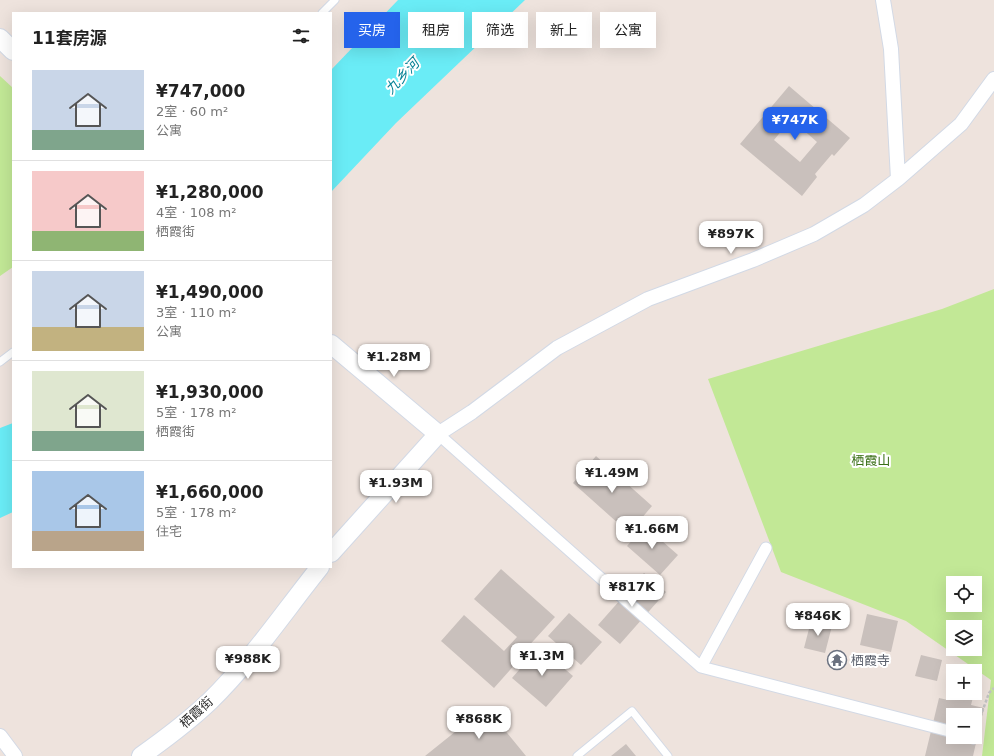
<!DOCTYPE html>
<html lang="zh">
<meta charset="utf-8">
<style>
:root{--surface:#fff;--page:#f2f2f2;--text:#222;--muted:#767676;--line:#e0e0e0;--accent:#2563eb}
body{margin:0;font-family:"DejaVu Sans","Noto Sans SC",sans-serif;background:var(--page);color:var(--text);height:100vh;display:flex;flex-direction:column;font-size:15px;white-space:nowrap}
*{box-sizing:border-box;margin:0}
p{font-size:13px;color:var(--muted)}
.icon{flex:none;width:22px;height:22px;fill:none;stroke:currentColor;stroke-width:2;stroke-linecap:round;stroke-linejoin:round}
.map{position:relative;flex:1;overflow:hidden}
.side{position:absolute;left:12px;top:12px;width:320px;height:556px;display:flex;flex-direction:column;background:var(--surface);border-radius:0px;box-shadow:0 4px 16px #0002}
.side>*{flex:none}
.top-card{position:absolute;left:344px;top:12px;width:380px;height:36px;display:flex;gap:8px}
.tools{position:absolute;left:946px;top:576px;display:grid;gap:8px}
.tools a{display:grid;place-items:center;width:36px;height:36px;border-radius:0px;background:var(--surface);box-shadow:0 4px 16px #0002;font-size:20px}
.price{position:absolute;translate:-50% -34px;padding:0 9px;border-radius:8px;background:#fff;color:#222;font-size:13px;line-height:26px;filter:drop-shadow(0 1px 2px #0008)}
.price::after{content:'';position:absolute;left:50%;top:24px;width:12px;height:9px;margin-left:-6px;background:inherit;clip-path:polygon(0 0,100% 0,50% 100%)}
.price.current{background:var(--accent);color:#fff}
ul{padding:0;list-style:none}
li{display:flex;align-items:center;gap:12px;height:100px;padding:0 20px}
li+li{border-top:1px solid var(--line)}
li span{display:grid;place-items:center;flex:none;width:112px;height:80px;border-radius:0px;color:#555}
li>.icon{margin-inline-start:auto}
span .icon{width:48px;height:48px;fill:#fffc;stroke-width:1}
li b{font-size:17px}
h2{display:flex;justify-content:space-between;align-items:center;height:48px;padding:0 20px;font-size:17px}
.pill{padding:0 14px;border-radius:0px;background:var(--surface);box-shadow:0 4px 16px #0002;font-size:14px;line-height:36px}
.pill.current{background:var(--accent);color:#fff}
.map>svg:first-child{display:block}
.green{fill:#c2e896;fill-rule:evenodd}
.water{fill:#6aecf6}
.building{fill:#c9c0bc;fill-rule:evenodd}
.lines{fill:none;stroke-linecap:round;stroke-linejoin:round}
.service-casing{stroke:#d2d9e5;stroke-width:9}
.pedestrian-casing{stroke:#d2d9e5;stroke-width:13}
.minor-casing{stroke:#d2d9e5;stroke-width:16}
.tertiary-casing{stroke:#d2d9e5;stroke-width:20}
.path{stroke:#c4c4c4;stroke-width:2.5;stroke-dasharray:3 2;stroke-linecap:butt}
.service{stroke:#fff;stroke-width:7}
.pedestrian{stroke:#fff;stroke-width:11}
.minor{stroke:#fff;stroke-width:14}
.tertiary{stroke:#fff;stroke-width:18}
.labels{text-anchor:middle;stroke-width:4;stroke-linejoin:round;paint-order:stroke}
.park-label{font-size:13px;fill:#396e16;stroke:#fff}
.worship-label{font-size:13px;fill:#5b616d;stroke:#fff;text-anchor:start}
.street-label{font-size:13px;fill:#2b2b2b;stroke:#fff}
.water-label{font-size:14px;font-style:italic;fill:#068296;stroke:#fff}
</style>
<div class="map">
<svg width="994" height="756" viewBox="0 0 994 756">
<rect width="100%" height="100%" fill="#eee3dd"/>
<path class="green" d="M0 76 13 88V267L0 276Z
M994 289V756H982L991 680 906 621 781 572 708 379 942 309ZM953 583H975V605H953ZM953 627H975V649H953Z"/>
<path class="water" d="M398 0H525L396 123 331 192V70Z
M13 423V512L0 518V428Z"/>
<path class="building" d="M789 86 850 138 834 156 832 154 815 174 817 177 802 196 740 144ZM791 119 817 142 800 162 774 140Z
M596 456 652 506 629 533 573 483Z
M645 526 678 555 660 575 627 546Z
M501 569 555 617 515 661 517 662 494 688 441 641 464 615 504 651 517 637 474 599Z
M644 573 666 592 620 644 598 625Z
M569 613 602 642 581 665 548 636Z
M867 614 898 621 891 652 860 645Z
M811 621 832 626 825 653 804 648Z
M539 647 573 676 546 707 512 678Z
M921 655 942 660 937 681 915 676Z
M952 680 953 693H974L971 705 984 708 973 756H925L939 698 948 700ZM953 715H975V737H953Z
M486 707 526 756H425Z
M626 744 636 756H611Z"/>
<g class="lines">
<g class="service-casing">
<path id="service" d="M322 13 335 0
M0 362 13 352
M577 756 632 711 668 756"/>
</g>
<g class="pedestrian-casing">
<path id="pedestrian" d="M438 434 701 667 953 732
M701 667 766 548
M971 737 973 738"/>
</g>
<g class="minor-casing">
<path id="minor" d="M898 179 961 124 994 79
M438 434 472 412 557 348 648 299 753 260 814 234 864 205 898 179 891 49 883 0
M0 736 15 756"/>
</g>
<g class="tertiary-casing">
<path id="tertiary" d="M0 38 13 51
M331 344 438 434 331 553
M141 756C165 739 189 721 210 701 251 661 284 612 320 567"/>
</g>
<path class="path" d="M977 726 989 693 994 688"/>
<use href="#service" class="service"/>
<use href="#pedestrian" class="pedestrian"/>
<use href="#minor" class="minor"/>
<use href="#tertiary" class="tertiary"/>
</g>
<defs>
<g id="temple-ring" transform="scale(1)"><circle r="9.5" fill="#fff" stroke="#6b7280" stroke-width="1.5"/><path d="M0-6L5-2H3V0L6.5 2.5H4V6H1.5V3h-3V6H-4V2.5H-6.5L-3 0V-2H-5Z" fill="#6b7280"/></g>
</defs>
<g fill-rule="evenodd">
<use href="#temple-ring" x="837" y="660"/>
</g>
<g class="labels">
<g class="park-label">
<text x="871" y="465">栖霞山</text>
</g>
<g class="worship-label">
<text x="851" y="665">栖霞寺</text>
</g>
<g class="street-label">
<text transform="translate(196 712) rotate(-42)" y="5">栖霞街</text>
</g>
<g class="water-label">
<text transform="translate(402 76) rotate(-47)" y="5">九乡河</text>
</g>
</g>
</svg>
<div class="tools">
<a><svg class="icon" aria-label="locate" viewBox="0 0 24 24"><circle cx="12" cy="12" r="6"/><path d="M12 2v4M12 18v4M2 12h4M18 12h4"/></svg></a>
<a><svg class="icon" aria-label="layers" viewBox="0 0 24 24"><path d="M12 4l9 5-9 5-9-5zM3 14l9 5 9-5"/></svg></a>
<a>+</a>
<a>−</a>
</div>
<b class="price current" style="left:795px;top:141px">¥747K</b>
<b class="price" style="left:731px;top:255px">¥897K</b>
<b class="price" style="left:394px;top:378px">¥1.28M</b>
<b class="price" style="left:612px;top:494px">¥1.49M</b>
<b class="price" style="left:396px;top:504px">¥1.93M</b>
<b class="price" style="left:652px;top:550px">¥1.66M</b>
<b class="price" style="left:632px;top:608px">¥817K</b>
<b class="price" style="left:818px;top:637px">¥846K</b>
<b class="price" style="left:542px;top:677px">¥1.3M</b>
<b class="price" style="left:248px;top:680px">¥988K</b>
<b class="price" style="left:479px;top:740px">¥868K</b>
<div class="top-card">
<a class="pill current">买房</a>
<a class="pill">租房</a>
<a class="pill">筛选</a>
<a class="pill">新上</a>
<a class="pill">公寓</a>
</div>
<section class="side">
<h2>11套房源<svg class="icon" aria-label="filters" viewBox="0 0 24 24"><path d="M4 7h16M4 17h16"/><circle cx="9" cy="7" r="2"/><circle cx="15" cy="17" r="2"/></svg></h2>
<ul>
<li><span style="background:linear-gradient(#c9d6e8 75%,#7fa58c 0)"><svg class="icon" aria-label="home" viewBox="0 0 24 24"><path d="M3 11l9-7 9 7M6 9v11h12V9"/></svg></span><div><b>¥747,000</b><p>2室 · 60 m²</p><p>公寓</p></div></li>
<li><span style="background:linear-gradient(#f6c9c9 75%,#8fb573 0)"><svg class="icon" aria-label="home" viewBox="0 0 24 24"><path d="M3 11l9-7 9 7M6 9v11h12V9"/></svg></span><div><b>¥1,280,000</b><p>4室 · 108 m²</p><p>栖霞街</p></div></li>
<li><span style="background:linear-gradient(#c9d6e8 70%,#c2b280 0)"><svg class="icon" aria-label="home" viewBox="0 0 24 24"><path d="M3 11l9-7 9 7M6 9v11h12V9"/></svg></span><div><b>¥1,490,000</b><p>3室 · 110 m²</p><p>公寓</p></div></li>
<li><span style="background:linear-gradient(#dfe7d0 75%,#7fa58c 0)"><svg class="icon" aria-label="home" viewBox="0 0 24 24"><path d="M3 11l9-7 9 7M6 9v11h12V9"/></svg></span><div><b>¥1,930,000</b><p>5室 · 178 m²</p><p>栖霞街</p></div></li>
<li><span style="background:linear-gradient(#a9c7e8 75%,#b9a48a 0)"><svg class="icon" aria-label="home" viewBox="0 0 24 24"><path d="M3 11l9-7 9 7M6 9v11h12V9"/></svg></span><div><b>¥1,660,000</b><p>5室 · 178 m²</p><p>住宅</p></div></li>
</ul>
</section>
</div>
